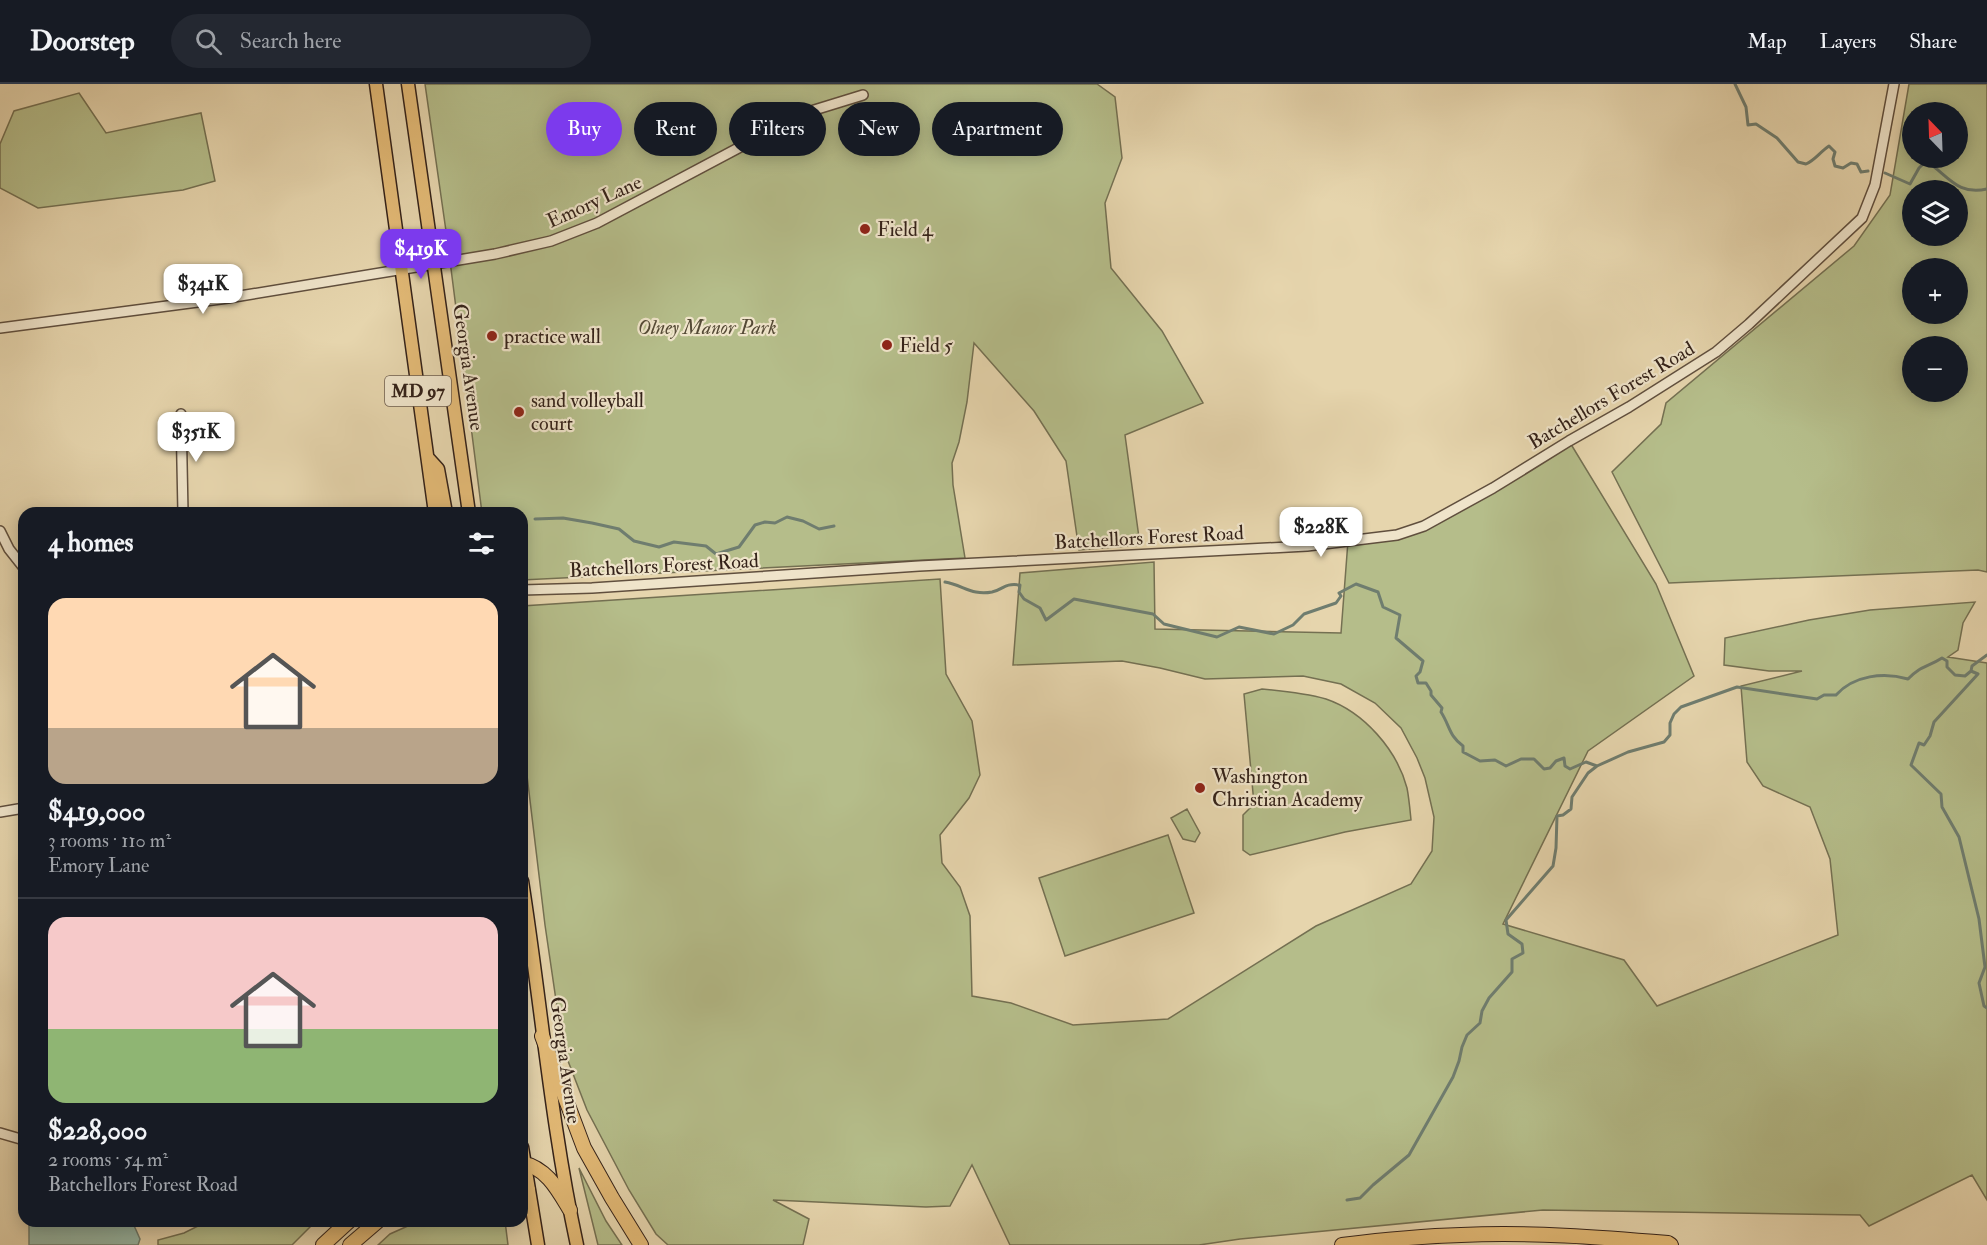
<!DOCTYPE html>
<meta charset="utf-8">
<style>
:root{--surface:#171b24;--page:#242831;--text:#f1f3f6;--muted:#9ea1a6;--line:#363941;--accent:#7c3aed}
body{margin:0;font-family:"IM FELL Double Pica",serif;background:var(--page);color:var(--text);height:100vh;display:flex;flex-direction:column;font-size:22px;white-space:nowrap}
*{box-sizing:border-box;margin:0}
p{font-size:20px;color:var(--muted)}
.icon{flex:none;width:33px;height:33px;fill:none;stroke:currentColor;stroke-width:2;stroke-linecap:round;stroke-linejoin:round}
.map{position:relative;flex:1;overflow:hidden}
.panel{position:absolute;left:18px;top:423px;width:510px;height:720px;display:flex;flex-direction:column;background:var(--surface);border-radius:18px;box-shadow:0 3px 15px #0003}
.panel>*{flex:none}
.top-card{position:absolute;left:546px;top:18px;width:570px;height:54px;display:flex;gap:12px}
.needle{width:39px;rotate:337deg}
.tools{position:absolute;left:1902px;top:18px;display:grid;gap:12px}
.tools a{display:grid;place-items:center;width:66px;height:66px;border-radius:50%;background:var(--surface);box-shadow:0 3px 15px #0003;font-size:30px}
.price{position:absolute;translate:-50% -51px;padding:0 14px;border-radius:12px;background:#fff;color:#222;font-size:20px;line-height:39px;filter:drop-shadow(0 2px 3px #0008)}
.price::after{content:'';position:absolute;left:50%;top:36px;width:18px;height:14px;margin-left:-9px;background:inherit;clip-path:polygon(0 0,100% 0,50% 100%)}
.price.active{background:var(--accent);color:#fff}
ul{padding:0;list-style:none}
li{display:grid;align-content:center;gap:12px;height:318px;padding:0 30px}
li+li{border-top:2px solid var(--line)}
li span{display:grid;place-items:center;height:186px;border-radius:18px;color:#555}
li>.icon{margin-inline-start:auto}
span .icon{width:108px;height:108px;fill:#fffc;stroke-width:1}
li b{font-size:26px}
h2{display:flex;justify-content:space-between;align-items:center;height:72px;padding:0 30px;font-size:26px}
.chip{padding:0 21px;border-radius:27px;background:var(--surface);box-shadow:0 3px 15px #0003;font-size:21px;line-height:54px}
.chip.active{background:var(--accent);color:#fff}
header{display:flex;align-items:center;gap:36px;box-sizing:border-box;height:84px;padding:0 30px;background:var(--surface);border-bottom:2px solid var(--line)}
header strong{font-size:28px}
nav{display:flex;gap:33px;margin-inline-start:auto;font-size:21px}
.search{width:420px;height:54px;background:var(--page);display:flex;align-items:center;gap:15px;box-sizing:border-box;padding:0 21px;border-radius:33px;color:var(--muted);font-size:22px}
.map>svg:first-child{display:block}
.green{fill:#b5bd8a;stroke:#747052;stroke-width:1.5;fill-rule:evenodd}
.water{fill:#96b9a8;stroke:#6f7d6f;stroke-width:1.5}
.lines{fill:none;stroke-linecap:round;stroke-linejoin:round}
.stream{stroke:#6f7d6f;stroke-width:3}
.minor-casing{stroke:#604f3e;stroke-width:12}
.major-casing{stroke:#342219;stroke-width:15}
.highway-casing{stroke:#342219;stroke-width:16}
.minor{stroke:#efe4ca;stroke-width:9}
.major{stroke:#e3ba76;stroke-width:12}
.highway{stroke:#e3ba76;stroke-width:14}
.poi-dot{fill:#8f2418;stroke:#efe4ca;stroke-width:2}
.labels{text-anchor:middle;stroke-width:4.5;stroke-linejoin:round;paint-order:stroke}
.shield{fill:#efe4ca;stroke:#6c5c4e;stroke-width:1.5}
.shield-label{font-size:18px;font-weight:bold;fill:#342219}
.street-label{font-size:20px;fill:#342219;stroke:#efe4ca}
.poi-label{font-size:20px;fill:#342219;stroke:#efe4ca;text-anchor:start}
.park-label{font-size:20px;font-style:italic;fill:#544935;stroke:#efe4ca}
</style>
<header>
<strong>Doorstep</strong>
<div class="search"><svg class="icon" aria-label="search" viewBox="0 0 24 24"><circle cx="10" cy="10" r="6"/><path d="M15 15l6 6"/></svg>Search here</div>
<nav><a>Map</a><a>Layers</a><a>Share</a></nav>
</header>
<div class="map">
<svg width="1987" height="1161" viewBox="0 0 1987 1161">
<rect width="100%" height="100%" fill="#e6d5ad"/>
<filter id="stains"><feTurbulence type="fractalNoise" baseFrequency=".00333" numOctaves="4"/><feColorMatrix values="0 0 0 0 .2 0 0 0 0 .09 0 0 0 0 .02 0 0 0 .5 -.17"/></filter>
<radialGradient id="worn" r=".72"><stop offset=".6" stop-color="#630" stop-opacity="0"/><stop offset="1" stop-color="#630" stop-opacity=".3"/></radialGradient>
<path class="green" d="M425 0H1097L1115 13 1122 74 1105 119 1111 184 1162 247 1203 319 1125 351 1140 461 1079 466 1066 377 1034 327 974 259 967 318 959 358 952 379 953 401 965 474 522 496V429H482L448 161Z
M1909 0H1987V488L1978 486 1669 499 1612 388 1661 340 1666 319 1854 162 1890 111ZM1912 28H1958V74H1912ZM1912 106H1958V152H1912ZM1958 184V230H1912V184ZM1912 262H1958V308H1912Z
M79 9 106 49 201 29 215 97 183 106 38 124 0 104V60L14 27Z
M1569 357 1656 500 1694 592 1588 667 1503 840 1624 876 1657 922 1838 851 1830 775 1810 723 1763 702 1747 678 1741 602 1802 587H1769L1724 581 1725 554 1809 536 1870 526 1975 518 1963 539 1958 566 1948 573 1987 579V1116L1972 1091 1869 1142 1860 1131 1543 1126 1240 1155 1199 1161H1010L972 1081 950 1122 926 1123 773 1116 809 1135 803 1161H668L656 1150 629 1106 587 1026 563 964 545 841 522 650V522L940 495 946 590 972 637 980 691 969 714 940 751 942 779 960 803 970 832 972 912 1011 919 1073 941 1168 935 1316 842 1411 800 1432 767 1434 733 1425 694 1417 674 1401 644 1375 619 1341 600 1303 592 1205 595 1160 584 1122 577 1013 581 1020 489 1154 478 1155 545 1341 549 1348 457 1424 442Z
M1262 605C1284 607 1305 609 1326 615 1364 628 1397 666 1407 704 1409 714 1410 726 1411 736L1345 748 1250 771 1243 766V731L1254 720 1244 610Z
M1187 725 1200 749 1195 758 1183 755 1171 734Z
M1168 751 1194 829 1065 872 1039 794Z
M579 1084 606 1137 622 1161H598Z
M208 1137H316L292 1161H158V1156L184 1149Z
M419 1137H505L508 1161H378L390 1150Z"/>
<path class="water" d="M29 1137H132L140 1155 138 1161H29Z"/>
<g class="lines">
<path class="stream" d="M1735 0 1746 23 1748 41 1756 40 1777 54 1798 78 1806 80C1815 76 1820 68 1829 62L1835 68 1833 75 1835 82 1843 84 1851 79 1857 80 1861 88 1868 87
M1885 89 1910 100 1919 84 1926 77C1948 91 1957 112 1987 105
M535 435 563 434 592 439 619 445 634 457 659 463 674 458 706 462 716 470 739 463 755 441 765 438 775 439 787 433 803 437 819 445 834 442
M945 498C963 501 972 512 992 508 1005 505 1003 499 1020 501L1019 508 1024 515 1040 524 1046 536 1074 515 1153 530 1164 540 1217 553 1239 543 1274 550 1293 541 1304 530 1336 519 1341 512 1339 509 1356 500 1378 508 1383 523 1400 531 1396 554 1423 577 1420 588 1416 592 1418 599H1426L1431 607V611L1442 624 1441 628C1450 642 1449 652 1463 662V668L1480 677 1495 676 1506 682 1521 675H1534L1544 685 1550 684 1556 677 1564 674 1565 682 1570 685 1586 678 1597 682
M1987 571 1972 582 1971 587 1978 590 1934 638 1930 652 1924 661 1919 659 1911 681 1941 710 1942 723 1959 753 1979 835 1985 883 1979 899 1984 922 1987 924
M1347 1116 1360 1114 1373 1101 1409 1071 1453 993 1459 977 1462 963 1467 951 1480 939 1482 927 1489 914 1512 888V875L1523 869 1522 860 1508 850 1506 836 1553 782 1556 764 1557 732 1563 731 1571 725 1572 713 1588 689 1597 682 1628 668 1664 658 1670 651V639L1674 630 1681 623 1737 603 1817 615 1824 611H1836C1854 591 1884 588 1908 595 1920 582 1928 583 1942 574L1947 577V583L1955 591 1965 592 1971 587"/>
<g class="minor-casing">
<path id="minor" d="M0 244 228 214 495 170 551 157 597 139 793 35 811 27 863 11
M181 330 183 429
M0 447 9 465 24 484
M522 506 592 504 919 482 1307 462 1397 451 1424 442 1493 404 1569 357 1629 323 1716 268 1749 240 1862 134 1875 101 1894 0
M0 728 24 724
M0 1049 24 1056"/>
</g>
<g class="major-casing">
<path id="major" d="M376 0 435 429
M408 0 469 429
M428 374 438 385 446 429
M522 797C541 918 551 1041 577 1161
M522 1063 538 1161"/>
</g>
<g class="highway-casing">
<path id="highway" d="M542 952 584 1064 612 1114 641 1161
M522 1079C547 1084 558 1106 570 1126
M522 1104 528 1106
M323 1161 349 1137
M350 1161 378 1137
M1342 1161C1382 1156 1421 1152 1461 1151 1530 1148 1599 1153 1668 1159L1671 1161"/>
</g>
<use href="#minor" class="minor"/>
<use href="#major" class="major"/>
<use href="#highway" class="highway"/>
</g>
<g class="poi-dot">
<circle cx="865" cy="145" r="6"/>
<circle cx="492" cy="252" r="6"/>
<circle cx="887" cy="261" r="6"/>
<circle cx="519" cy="328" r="6"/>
<circle cx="1200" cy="704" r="6"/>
</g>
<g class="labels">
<rect class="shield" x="385" y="292" width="66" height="30" rx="4.5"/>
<g class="shield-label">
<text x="418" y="313">MD 97</text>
</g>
<g class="street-label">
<text transform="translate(594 117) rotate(-24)" y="7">Emory Lane</text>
<text transform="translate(469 283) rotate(82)" y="7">Georgia Avenue</text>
<text transform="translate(1611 311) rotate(-31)" y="7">Batchellors Forest Road</text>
<text transform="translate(1149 453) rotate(-3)" y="7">Batchellors Forest Road</text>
<text transform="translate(664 481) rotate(-3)" y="7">Batchellors Forest Road</text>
<text transform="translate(566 976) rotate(82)" y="7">Georgia Avenue</text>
</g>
<g class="poi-label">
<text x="877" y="152">Field 4</text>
<text x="504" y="259">practice wall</text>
<text x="899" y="268">Field 5</text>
<text x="531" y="323">sand volleyball<tspan x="531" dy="23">court</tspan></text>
<text x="1212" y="699">Washington<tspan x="1212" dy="23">Christian Academy</tspan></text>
</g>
<g class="park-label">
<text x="707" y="250">Olney Manor Park</text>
</g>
</g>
<rect width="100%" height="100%" filter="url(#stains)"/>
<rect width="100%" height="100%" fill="url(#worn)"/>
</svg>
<div class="tools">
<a><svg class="needle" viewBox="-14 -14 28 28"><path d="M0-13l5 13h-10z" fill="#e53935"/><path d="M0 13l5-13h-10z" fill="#9ea1a6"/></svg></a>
<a><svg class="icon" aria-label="layers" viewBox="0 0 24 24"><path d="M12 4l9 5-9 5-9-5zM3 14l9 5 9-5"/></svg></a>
<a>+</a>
<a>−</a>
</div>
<b class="price active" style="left:421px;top:196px">$419K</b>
<b class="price" style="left:203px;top:231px">$341K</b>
<b class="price" style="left:196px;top:379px">$351K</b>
<b class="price" style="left:1321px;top:474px">$228K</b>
<div class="top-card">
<a class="chip active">Buy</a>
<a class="chip">Rent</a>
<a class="chip">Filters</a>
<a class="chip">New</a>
<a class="chip">Apartment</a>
</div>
<section class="panel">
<h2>4 homes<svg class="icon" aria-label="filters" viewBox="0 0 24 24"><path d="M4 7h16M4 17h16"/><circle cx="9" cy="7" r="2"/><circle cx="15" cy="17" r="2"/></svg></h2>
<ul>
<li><span style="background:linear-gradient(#ffd9b3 70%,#b9a48a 0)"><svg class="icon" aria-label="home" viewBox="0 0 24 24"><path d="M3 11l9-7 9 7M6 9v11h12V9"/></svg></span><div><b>$419,000</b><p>3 rooms · 110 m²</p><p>Emory Lane</p></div></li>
<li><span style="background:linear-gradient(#f6c9c9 60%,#8fb573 0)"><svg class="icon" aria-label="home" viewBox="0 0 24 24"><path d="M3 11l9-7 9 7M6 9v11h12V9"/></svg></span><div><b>$228,000</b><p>2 rooms · 54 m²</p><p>Batchellors Forest Road</p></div></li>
</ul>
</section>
</div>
